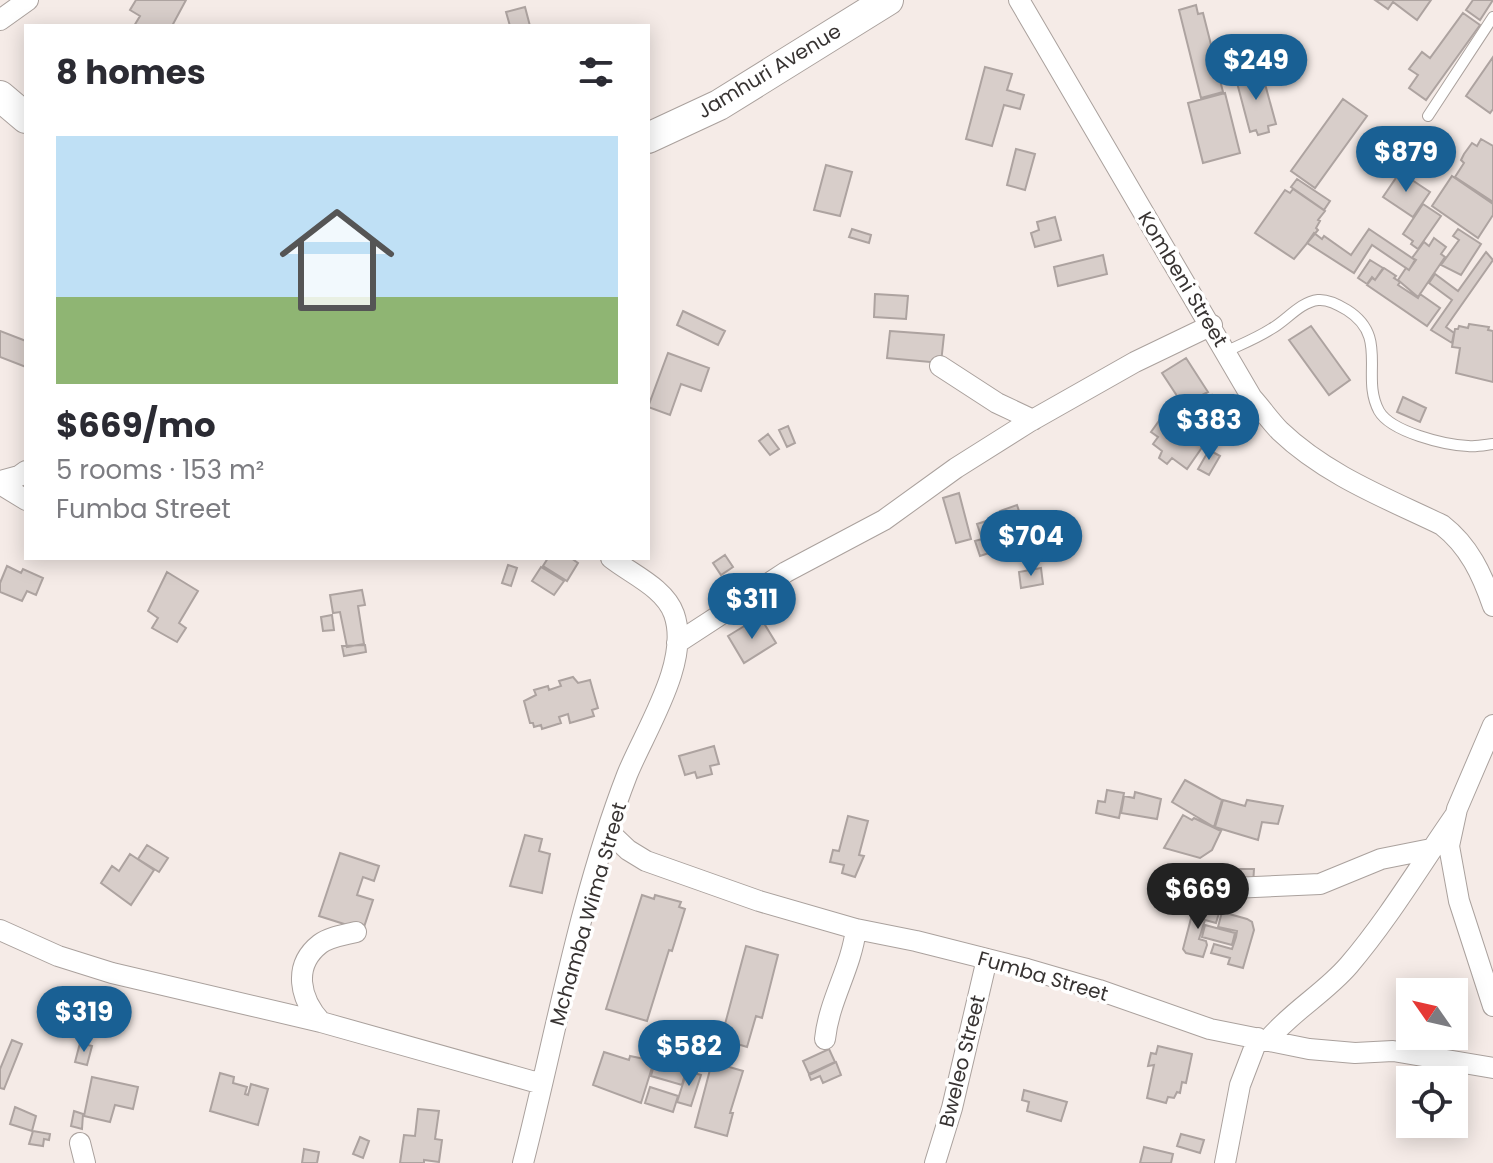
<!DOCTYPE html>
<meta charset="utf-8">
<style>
:root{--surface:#fff;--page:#f2f2f3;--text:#2b2b33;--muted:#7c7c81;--accent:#196094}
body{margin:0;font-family:Poppins,sans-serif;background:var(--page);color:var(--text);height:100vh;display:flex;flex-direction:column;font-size:30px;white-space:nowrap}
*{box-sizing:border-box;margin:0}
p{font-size:26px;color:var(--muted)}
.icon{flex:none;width:44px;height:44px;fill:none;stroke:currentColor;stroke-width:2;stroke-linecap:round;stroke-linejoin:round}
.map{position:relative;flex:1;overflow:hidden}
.sheet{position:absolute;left:24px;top:24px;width:626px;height:536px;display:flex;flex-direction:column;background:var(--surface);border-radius:0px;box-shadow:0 4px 20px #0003}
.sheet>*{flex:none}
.needle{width:52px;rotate:304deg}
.fabs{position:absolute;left:1396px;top:978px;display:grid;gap:16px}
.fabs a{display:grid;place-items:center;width:72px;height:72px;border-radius:0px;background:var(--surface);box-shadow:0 4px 20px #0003;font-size:40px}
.price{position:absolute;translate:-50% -68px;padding:0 18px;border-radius:28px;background:var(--accent);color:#fff;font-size:26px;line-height:52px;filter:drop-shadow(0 2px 4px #0008)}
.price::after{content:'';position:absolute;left:50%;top:48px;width:24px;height:18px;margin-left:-12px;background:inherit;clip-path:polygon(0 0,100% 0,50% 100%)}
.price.current{background:#222;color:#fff}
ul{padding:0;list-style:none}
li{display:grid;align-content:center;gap:16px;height:424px;padding:0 32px}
li span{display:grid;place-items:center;height:248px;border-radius:0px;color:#555}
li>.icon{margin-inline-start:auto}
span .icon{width:144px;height:144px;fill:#fffc;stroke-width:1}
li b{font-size:34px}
h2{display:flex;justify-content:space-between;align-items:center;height:96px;padding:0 32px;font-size:34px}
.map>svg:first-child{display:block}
.building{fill:#d8ceca;stroke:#ada3a0;stroke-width:2}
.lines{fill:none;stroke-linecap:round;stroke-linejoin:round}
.lane-casing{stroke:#aaa19d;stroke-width:12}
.street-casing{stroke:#aaa19d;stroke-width:22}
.secondary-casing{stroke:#aaa19d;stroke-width:32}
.lane{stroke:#fff;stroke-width:10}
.street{stroke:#fff;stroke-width:20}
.secondary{stroke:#fff;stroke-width:30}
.labels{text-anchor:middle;stroke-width:7;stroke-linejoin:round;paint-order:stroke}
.street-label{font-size:20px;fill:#373332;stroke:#fff}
</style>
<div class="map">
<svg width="1493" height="1163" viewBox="0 0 1493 1163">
<rect width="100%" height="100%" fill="#f5ebe7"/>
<path class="building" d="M136 0H186L172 26H134L140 16 130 10Z
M1375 0H1431L1417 20 1393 2 1388 9Z
M1473 0H1493L1480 20 1466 10Z
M1196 5 1198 14 1203 13 1223 92 1201 98 1179 10Z
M525 7 530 26H510L506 12Z
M1463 13 1480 25 1426 100 1409 88 1418 75 1409 69 1422 52 1430 58Z
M1493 57V109L1490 113 1466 96Z
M985 67 1012 74 1007 90 1024 95 1020 109 1004 105 992 146 966 139Z
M1255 68 1256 75 1262 73 1276 124 1268 126 1269 132 1258 135 1256 130 1250 132 1236 79 1245 77 1243 72Z
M1225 93 1240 153 1203 163 1188 103Z
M1343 99 1367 116 1315 188 1291 171Z
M1481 139 1493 146V202L1455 177 1464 163 1461 160 1464 154 1472 143 1477 146Z
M1016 149 1035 154 1025 190 1007 185Z
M826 165 852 172 840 216 814 210Z
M1400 172 1430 192 1413 217 1383 197Z
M1452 176 1493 204V215L1478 238 1432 206Z
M1297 179 1330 201 1324 210 1291 187Z
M1293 189 1325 211 1318 220 1320 221 1316 228 1318 230 1294 259 1255 233 1285 190 1290 193Z
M1423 204 1441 216 1418 249 1411 244 1413 241 1403 234Z
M1055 217 1061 240 1035 247 1031 233 1039 230 1037 222Z
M852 229 871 235 869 243 849 237Z
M1369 229 1415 260 1409 270 1372 245 1354 273 1307 243 1314 233 1322 239 1324 236 1351 255Z
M1458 229 1481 244 1461 275 1441 265 1459 240 1453 236Z
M1434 238 1446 247 1441 254 1445 257 1418 297 1398 280 1406 268 1409 270 1416 260 1412 258 1424 242 1429 246Z
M1486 252 1493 260 1446 327 1454 333 1452 343 1431 330 1452 300 1429 283 1435 274 1458 291Z
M1103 255 1107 274 1058 286 1054 267Z
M1370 260 1383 268 1375 280 1372 277 1367 284 1358 278Z
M1384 268 1396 276 1394 278 1400 282 1398 285 1418 298 1420 294 1440 308 1427 326 1367 285 1372 278 1375 280Z
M875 294 908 296 906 319 874 317Z
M683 311 725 331 718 345 677 325Z
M1469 324 1489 327 1488 330 1493 331V382L1456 373 1460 348 1452 347 1455 329H1458L1459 326 1468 328Z
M1311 326 1350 380 1329 395 1289 340Z
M0 331 26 341V367L0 357Z
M890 331 944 335 941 363 887 358Z
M668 353 709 368 701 391 681 384 670 415 648 407Z
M1186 358 1208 392 1183 405 1162 373Z
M1212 395 1223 411 1203 425 1192 409Z
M1403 397 1426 408 1420 422 1397 412Z
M1169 407 1210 436 1187 469 1172 458 1167 464 1159 458 1162 451 1153 444 1158 437 1151 432Z
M788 426 795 443 787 447 779 430Z
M768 434 779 449 770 455 759 441Z
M1209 450 1220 456 1209 475 1198 469Z
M959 493 971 539 956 543 943 498Z
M1017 505 1024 526 1012 530 1016 544 980 556 975 541 982 539 977 524 1002 516 1000 511Z
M725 555 733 567 721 575 713 563Z
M548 558H571L578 563 567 581 543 566Z
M508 565 517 568 511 586 502 583Z
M7 566 21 573 23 569 43 578 36 595 27 591 22 601 0 592V583Z
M541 567 564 581 554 595 532 581Z
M1041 568 1043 584 1021 588 1019 572Z
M167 572 198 591 179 623 186 628 177 642 152 628 158 618 148 611Z
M362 590 365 605 358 606 364 644 347 647 340 612 333 613 330 595Z
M332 615 334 630 323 631 321 617Z
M762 620 776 643 744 663 728 636 746 625 748 628Z
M365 645 366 652 344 656 342 646Z
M573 677 578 683 590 680 598 708 592 710 594 716 570 723 568 714 559 717 561 723 542 729 541 725 534 727 533 723H530L524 701 536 695 534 690 548 686 549 690 561 686 559 681Z
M714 746 719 764 710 766 712 774 697 778 695 772 685 775 679 756Z
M1185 780 1222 800 1214 827 1172 802Z
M1107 790 1124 793 1119 818 1096 813 1098 801 1105 802Z
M1135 792 1161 799 1157 819 1121 813 1124 796 1134 798Z
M1223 800 1245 806 1247 800 1283 806 1278 824 1262 822 1258 840 1215 827Z
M1183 815 1192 820 1194 818 1221 831 1212 850 1200 858 1164 848Z
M848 816 868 821 859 855 864 856 855 877 842 873 844 865 830 862 833 850 839 851Z
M525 835 542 839 539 851 550 854 542 893 510 886Z
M147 845 168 858 159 872 138 859Z
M340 853 379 866 374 881 363 877 357 895 373 900 363 930 319 916Z
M130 854 154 870 131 905 101 883 112 866 119 871Z
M1230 868 1231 886H1223V882L1210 883 1209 869Z
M1231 869H1254L1253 885H1231Z
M642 895 654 899 655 895 681 902 679 907 685 909 672 951 669 950 647 1021 606 1009Z
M1194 907 1219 913 1216 923 1205 920 1199 939 1206 941 1207 945 1203 957 1186 953 1183 949Z
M1222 912 1247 919 1252 922 1254 930 1243 968 1228 964 1230 958 1211 953 1214 944 1232 949 1236 937 1237 931 1218 927Z
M1205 925 1235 933 1232 945 1202 937Z
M746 946 778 955 762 1018 756 1016 747 1047 721 1039Z
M12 1040 22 1044 4 1089 0 1088V1069Z
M80 1043 92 1046 87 1065 75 1062Z
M1158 1046 1192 1054 1186 1083 1182 1082 1180 1093 1177 1092 1174 1098 1168 1097 1166 1103 1147 1098 1154 1065 1148 1066 1151 1053 1156 1054Z
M829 1049 835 1062 809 1074 803 1061Z
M604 1052 629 1060 630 1056 654 1061 641 1103 593 1085Z
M655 1061 686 1070 682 1085 651 1076Z
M712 1062 743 1071 730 1113H733L727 1136 695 1127Z
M836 1062 841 1075 823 1083 820 1076 811 1080 809 1075Z
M687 1071 701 1075 691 1106 677 1102Z
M220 1073 234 1077 233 1083 247 1087 245 1094 248 1095 251 1084 268 1089 258 1125 210 1111Z
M92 1077 138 1087 133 1109 115 1105 110 1122 84 1116Z
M650 1087 678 1096 673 1112 645 1103Z
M1024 1090 1067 1102 1061 1121 1027 1111 1029 1102 1022 1100Z
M15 1107 36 1116 32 1131 10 1124Z
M418 1109 439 1111 435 1139 442 1140 439 1162 424 1160V1163H400L404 1135 415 1136Z
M74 1111 83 1114 82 1129 71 1126Z
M33 1131 50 1134 49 1140 44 1139 43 1146 29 1144Z
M1181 1134 1204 1140 1200 1153 1177 1146Z
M360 1137 369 1141 363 1158 353 1154Z
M1144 1147 1173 1154 1171 1163H1140Z
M304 1149 319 1152 317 1163H302Z"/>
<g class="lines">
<g class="lane-casing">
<path id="lane" d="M1428 116 1493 17
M1227 351C1242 344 1257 338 1271 329 1286 321 1300 302 1318 300 1328 299 1339 305 1347 310 1390 337 1360 376 1379 411 1391 432 1445 445 1468 446 1476 447 1485 445 1493 444"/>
</g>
<g class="street-casing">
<path id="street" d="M1019 0 1252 398C1262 409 1270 421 1280 431 1326 475 1386 498 1442 525 1469 546 1482 574 1493 606
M0 20 28 0
M940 366 997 403 1033 420
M0 481 19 476 26 471
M0 484 26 500
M677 643 786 572 884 520 956 468 1029 422 1135 362 1212 325
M1493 725 1457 809 1449 846 1459 901 1493 1006
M608 831 628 850 646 861 759 901 856 929 916 941 1027 969 1099 990 1210 1029 1309 1049 1355 1053 1393 1051 1493 1068
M1232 888 1320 884 1381 859 1431 849
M0 930 58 956 112 973 321 1022 542 1084
M321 1022C300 999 292 966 320 944 329 937 344 935 356 932
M825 1039C829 1000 851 969 856 929
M1268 1040C1292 1011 1325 993 1349 965 1389 918 1421 864 1456 814
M80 1143 85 1163
M523 1163C556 1034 579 899 627 775 645 730 691 662 674 614 665 588 631 574 611 558
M935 1163 952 1108 987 959
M1225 1163 1240 1085 1258 1038"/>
</g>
<g class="secondary-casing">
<path id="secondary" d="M0 96 26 118
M648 138 719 105 888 0"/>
</g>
<use href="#lane" class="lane"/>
<use href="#street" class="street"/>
<use href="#secondary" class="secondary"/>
</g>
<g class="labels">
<g class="street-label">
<text transform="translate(769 71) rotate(-31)" y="7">Jamhuri Avenue</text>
<text transform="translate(1183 279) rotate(59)" y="7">Kombeni Street</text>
<text transform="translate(588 914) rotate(-74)" y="7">Mchamba Wima Street</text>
<text transform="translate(1043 976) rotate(16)" y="7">Fumba Street</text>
<text transform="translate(962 1061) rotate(-76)" y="7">Bweleo Street</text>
</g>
</g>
</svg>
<div class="fabs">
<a><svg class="needle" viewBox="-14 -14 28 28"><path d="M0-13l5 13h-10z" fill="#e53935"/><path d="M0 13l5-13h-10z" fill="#7c7c81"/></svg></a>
<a><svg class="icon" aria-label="locate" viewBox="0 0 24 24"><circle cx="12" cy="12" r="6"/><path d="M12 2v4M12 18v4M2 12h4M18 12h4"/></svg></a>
</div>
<b class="price" style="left:1256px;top:102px">$249</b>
<b class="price" style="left:1406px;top:194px">$879</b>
<b class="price" style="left:1209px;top:462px">$383</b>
<b class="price" style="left:1031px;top:578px">$704</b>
<b class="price" style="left:752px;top:641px">$311</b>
<b class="price current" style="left:1198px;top:931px">$669</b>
<b class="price" style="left:84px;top:1054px">$319</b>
<b class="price" style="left:689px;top:1088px">$582</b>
<section class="sheet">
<h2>8 homes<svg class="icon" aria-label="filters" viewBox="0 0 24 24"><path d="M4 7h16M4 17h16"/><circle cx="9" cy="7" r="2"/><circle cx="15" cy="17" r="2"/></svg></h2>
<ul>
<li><span style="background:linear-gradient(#bfe0f5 65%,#8fb573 0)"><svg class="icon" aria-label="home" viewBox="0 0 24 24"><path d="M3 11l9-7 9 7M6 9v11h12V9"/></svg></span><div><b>$669/mo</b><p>5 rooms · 153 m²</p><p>Fumba Street</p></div></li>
</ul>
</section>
</div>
